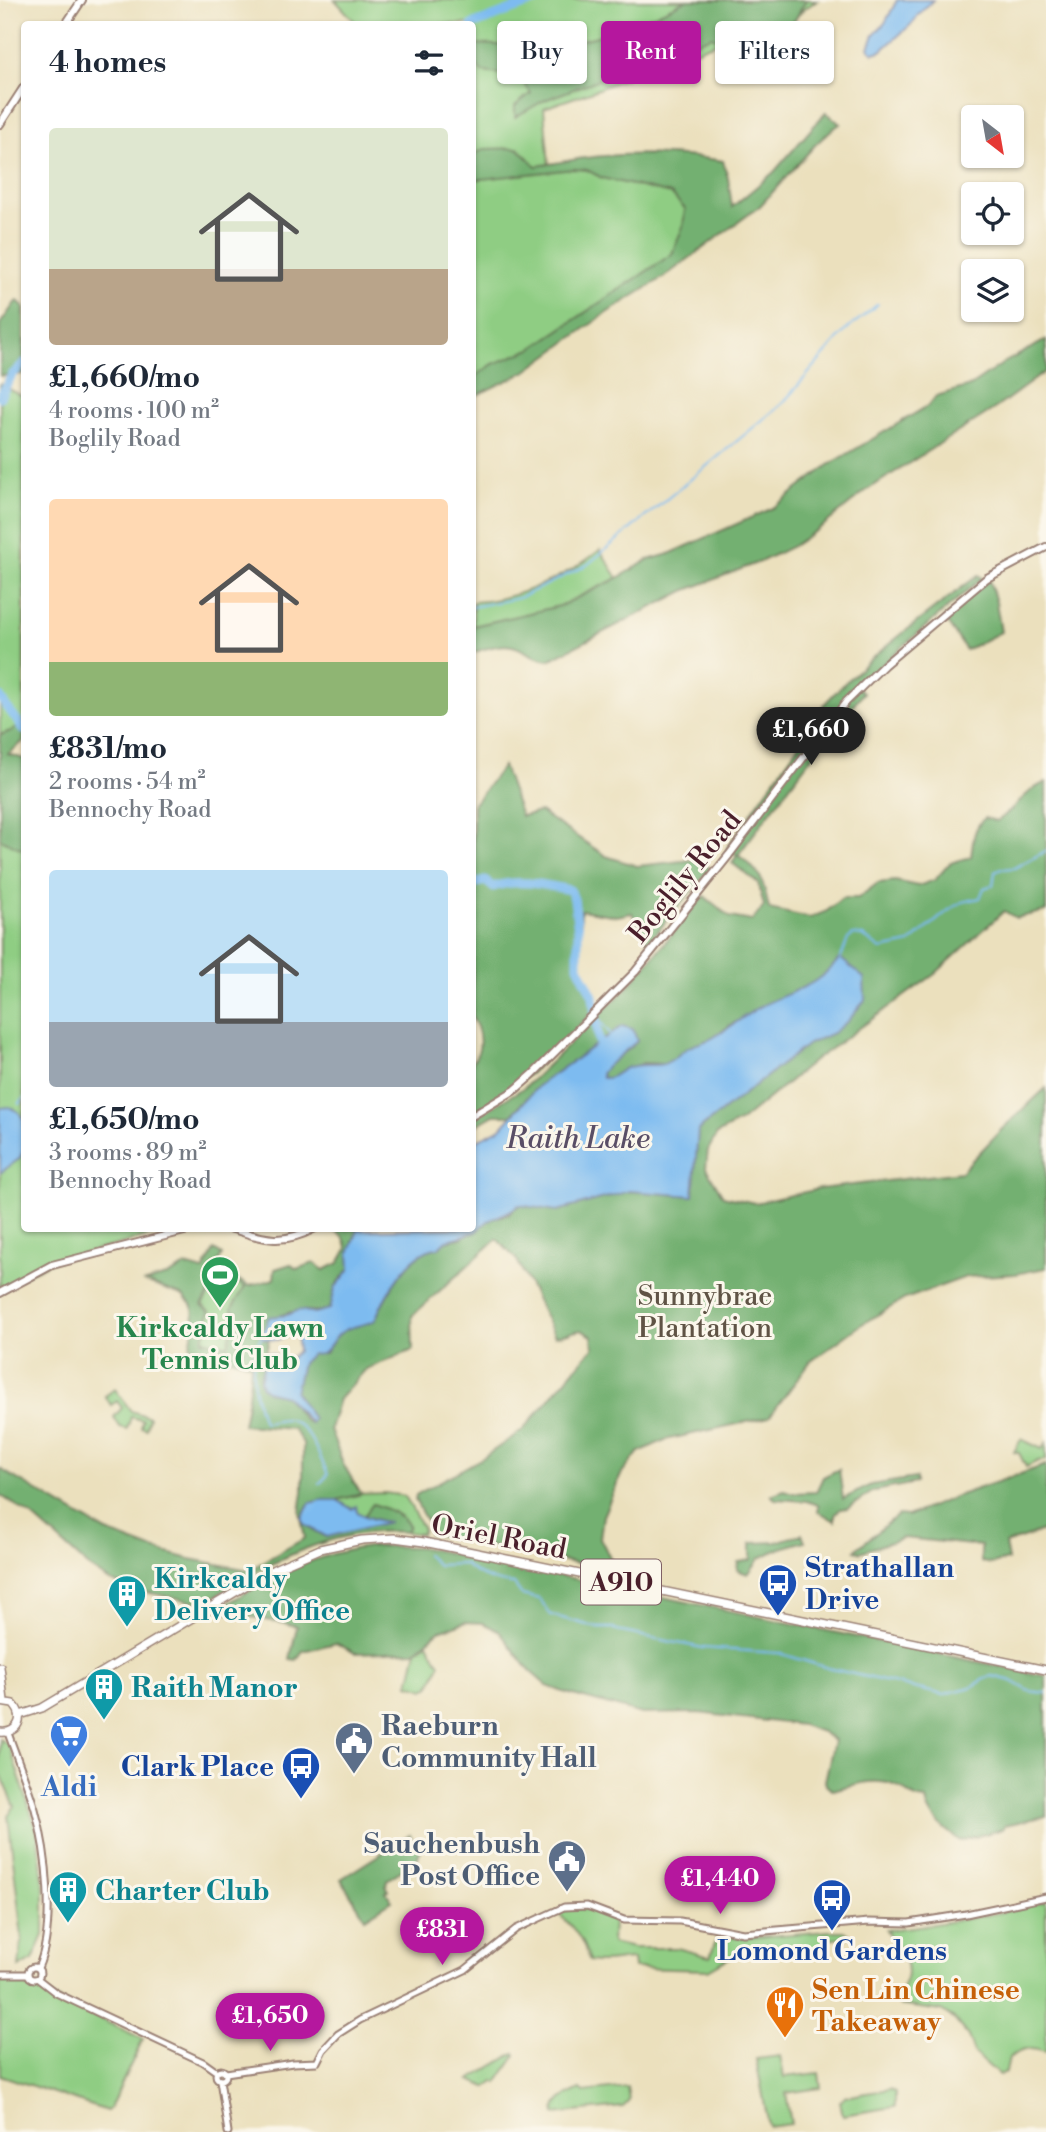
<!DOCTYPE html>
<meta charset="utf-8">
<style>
:root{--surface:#fff;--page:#f2f2f3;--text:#1f2937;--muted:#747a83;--accent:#b5179e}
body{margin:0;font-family:"Libre Bodoni",serif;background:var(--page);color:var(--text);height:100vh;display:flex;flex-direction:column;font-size:26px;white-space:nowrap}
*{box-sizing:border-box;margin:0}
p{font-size:23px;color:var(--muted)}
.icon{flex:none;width:38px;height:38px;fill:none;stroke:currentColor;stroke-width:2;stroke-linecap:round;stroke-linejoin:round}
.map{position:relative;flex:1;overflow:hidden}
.panel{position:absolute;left:21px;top:21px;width:455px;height:1211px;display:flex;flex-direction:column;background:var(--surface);border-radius:7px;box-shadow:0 2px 5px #0004}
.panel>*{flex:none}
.top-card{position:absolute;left:497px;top:21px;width:443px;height:63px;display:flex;gap:14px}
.needle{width:46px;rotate:149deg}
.fabs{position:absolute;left:961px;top:105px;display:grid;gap:14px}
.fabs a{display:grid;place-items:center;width:63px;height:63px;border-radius:7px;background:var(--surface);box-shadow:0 2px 5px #0004;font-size:35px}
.price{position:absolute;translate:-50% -60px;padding:0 16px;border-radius:24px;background:var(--accent);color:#fff;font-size:23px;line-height:46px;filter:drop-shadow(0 2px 4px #0008)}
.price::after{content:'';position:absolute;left:50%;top:42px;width:21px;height:16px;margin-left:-10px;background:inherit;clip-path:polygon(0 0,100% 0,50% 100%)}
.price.current{background:#222;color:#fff}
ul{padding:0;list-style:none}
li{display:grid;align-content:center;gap:14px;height:371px;padding:0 28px}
li span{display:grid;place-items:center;height:217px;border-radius:7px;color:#555}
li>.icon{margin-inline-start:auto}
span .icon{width:126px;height:126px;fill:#fffc;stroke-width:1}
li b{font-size:30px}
h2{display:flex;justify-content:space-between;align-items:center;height:84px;padding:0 28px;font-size:30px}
.pill{padding:0 24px;border-radius:7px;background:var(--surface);box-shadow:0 2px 5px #0004;font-size:24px;line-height:63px}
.pill.current{background:var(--accent);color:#fff}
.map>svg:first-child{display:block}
.green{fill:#8fcd83;stroke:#6c7657;stroke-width:2}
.forest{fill:#73b071;stroke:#5e684e;stroke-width:2;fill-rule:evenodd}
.water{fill:#7dbbf0;stroke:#646d8e;stroke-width:2}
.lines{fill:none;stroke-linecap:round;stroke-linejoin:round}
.stream{stroke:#7dbbf0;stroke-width:2}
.river{stroke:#7dbbf0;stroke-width:9}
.tertiary-casing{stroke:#9a8074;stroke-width:9}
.secondary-casing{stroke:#9a8074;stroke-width:10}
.primary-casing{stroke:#9a8074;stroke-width:10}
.tertiary{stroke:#fff;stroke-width:5}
.secondary{stroke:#fff;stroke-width:6}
.primary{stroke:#fff;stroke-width:7}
.labels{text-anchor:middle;stroke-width:6;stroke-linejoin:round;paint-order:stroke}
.shield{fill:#fbf7ec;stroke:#7f6065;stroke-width:2}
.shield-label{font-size:26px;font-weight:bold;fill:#4a1f2b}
.street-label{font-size:28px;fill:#4a1f2b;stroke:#fbf7ec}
.park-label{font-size:28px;fill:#5f5345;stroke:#fbf7ec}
.leisure-label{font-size:28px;font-weight:bold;fill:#27864d;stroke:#fbf7ec}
.transit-label{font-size:28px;font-weight:bold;fill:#164399;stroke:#fbf7ec;text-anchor:start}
.culture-label{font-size:28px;font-weight:bold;fill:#0d838f;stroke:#fbf7ec;text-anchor:start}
.service-label{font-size:28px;font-weight:bold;fill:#4e5e75;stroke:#fbf7ec;text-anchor:start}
.shop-label{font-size:28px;font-weight:bold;fill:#366cbe;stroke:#fbf7ec}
.food-label{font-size:28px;font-weight:bold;fill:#c56008;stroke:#fbf7ec;text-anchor:start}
.water-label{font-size:30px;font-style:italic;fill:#594e66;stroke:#fbf7ec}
</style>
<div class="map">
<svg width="1046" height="2132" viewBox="0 0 1046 2132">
<rect width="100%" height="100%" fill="#fbf7ec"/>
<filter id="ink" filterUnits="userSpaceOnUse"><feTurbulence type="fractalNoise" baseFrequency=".0143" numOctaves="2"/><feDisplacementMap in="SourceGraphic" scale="14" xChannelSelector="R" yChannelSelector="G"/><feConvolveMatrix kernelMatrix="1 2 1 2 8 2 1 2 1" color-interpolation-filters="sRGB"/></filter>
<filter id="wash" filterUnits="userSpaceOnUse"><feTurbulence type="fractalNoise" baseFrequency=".00686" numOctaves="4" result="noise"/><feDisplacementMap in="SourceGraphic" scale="28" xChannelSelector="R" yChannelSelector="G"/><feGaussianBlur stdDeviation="1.57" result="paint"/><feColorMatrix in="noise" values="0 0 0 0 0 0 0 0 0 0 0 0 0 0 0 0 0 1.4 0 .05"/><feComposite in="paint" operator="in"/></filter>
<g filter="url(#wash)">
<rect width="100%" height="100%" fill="#ebe0bd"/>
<path class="green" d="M335 0H521L522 2 473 23 534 0H818L804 9 774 40 720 41 593 91 544 108 549 165C606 153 666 151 723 161L674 262 543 347 473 384 472 24H357Z
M0 384 24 397V721L11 731 0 735Z
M600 550 618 578 560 606 473 626V602C514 601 568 576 600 550Z
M0 766 24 774V1228L177 1229 48 1263 0 1290Z
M222 1274 245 1287 232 1308 236 1312 228 1346 203 1340 210 1311 202 1305Z
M115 1389 131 1411 149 1417 146 1429 141 1427 143 1420 131 1417 127 1429 120 1427 114 1417 122 1408 117 1401 111 1405 105 1396Z
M1021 1439 1042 1449 1046 1443V1460L1038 1461 1026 1467 1019 1453 1014 1452Z
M385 1493 405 1496 423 1529 421 1534 406 1532 409 1525 394 1512 373 1504 364 1516 337 1500 361 1494Z
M428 1643 440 1664 430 1686 425 1689 409 1684 417 1650Z
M0 1739 9 1745 37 1830 44 1887V1935L33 1960 19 1967 22 1938 8 1815 15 1806 0 1772Z
M1046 1901V2053C1032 2046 1021 2049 1009 2058L1006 2072 999 2075 974 2053 968 2036 954 2019 941 2011 899 2005C898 1990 902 1991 906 1978 911 1961 895 1944 886 1930 941 1924 993 1916 1046 1901Z
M573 1908 590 1910 613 1921 612 1943 633 1948H677L710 1957 718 1935 743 1938 830 1931H844L852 1936 827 1940 828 1948 824 1953 801 1956 795 1951 760 1950 736 1954 708 1970 634 1968 633 1959C615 1960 607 1964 589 1961 584 1942 573 1925 557 1913Z
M0 1979 18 1981 143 2039 110 2108 107 2111 0 2075Z
M515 2053 516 2055 497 2083 494 2081 487 2087 470 2080Z
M780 2056 784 2077 819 2073 821 2088 786 2093 791 2124 769 2127 756 2059Z
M627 2087 629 2101 623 2107 555 2114C554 2100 570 2093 581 2089L584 2092Z
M890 2089 895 2092V2107L843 2115 840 2102 844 2097Z"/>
<path class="forest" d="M686 0H806L795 20 783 33 733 48 712 36 545 100 515 117V106L531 93 518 76 482 72 473 61V44C506 46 542 47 575 41 607 36 657 15 686 0Z
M826 112 840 124 830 131 816 144 760 206 664 277 605 314 525 372 473 397V378L493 364 531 349 672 254 683 227 685 209 671 194 602 178 587 170 574 169 473 180V155L484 149 518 148 536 166C553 164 569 160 585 158 628 152 681 154 723 161L728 178 732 207 774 172Z
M17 300 24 307V374L0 376V324Z
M1046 340V371L997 407 867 490 824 525 793 546 762 561 684 591 549 660C530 658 524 648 512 646 501 643 483 649 473 653V626L560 606 618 578 648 560 669 554 773 508 829 465 929 405 936 396 970 386 1005 362Z
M978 575 982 578 857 686 863 693 826 738 738 855C764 875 762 878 769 909L810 918 827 911 842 898H858L878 883 895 881 918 886 935 880 950 863 971 857C973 842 973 827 985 818L997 821C1016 809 1022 793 1046 782V911L1016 918 1004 911 935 974 815 1060 741 1121 717 1134 708 1150 706 1168 723 1196 755 1203 819 1189 961 1172 1002 1129 1046 1088V1268L1015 1274 966 1277 905 1299 862 1324 810 1362 769 1417 665 1440 639 1452 621 1475 603 1516 600 1538 613 1563 610 1570 429 1534V1526L415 1500 416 1495 484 1457 523 1430 593 1348 592 1336 581 1330 555 1336 517 1260 497 1239 412 1316 413 1350 366 1369 339 1399 330 1429 343 1464 361 1494 337 1500 310 1503 304 1512 311 1529 327 1537 385 1522 364 1516 373 1504C386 1509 400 1513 409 1525L406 1532C330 1526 266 1565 204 1603L134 1590 110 1581 90 1568 32 1516 0 1495V1469L107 1532 149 1548 190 1559 249 1570 305 1538 300 1512 303 1492V1443L293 1429 243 1425 248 1397 251 1364 190 1346 194 1323 193 1306 182 1295 145 1282 167 1276 186 1266 203 1271 214 1250 222 1255 216 1268 249 1286 274 1279 275 1269 291 1264 296 1269 314 1263 324 1270 339 1263 347 1249C346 1235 338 1231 326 1229H360C349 1242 352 1253 350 1269L338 1282 330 1309C319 1314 311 1310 300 1311 289 1311 277 1317 267 1322L265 1330 261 1337 269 1340 260 1379 274 1393 286 1396 305 1421 310 1423 313 1419 295 1392 302 1363 311 1354 325 1353 337 1335 346 1329 375 1320C385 1297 410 1249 438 1248L445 1241 461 1238 494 1218 508 1214 519 1205 557 1211 630 1191 693 1196 698 1130 808 1044 833 1033 841 959 816 982 764 1005 745 1019 732 1024 713 1038 687 1048 682 1054 665 1064 643 1063 609 1079 602 1078 601 1074C606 1062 627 1052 637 1041L622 1026 539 1085 511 1115H494L473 1127V1119L525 1087 625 990 704 896 730 917 752 921 764 906 758 883 732 863 737 855 727 848 799 744C815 692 933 611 978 575ZM222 1274 245 1287 232 1308V1311L236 1312 228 1346 203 1340 210 1311 202 1305Z
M989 580 996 602 1001 632 966 650 944 618Z
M24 721V741L8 754 24 759V850L0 839V735L11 731Z
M503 766 521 816 540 812 606 856 637 866 700 859 710 869 648 943 632 913 617 916 581 910V961L578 973 591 996 594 1011 530 1074 473 1113 472 1062C484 1049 480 1030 472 1017L473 805Z
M1046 1465V1530L1005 1544 1008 1560 992 1564 981 1562V1546L903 1538 860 1552 855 1550 898 1515 908 1516 957 1496Z
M839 1469 843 1499 871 1485 916 1478V1483L874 1491 848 1508 840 1509 835 1515V1521L818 1511 819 1505 806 1501 775 1499 771 1495 784 1490 793 1493 816 1492 823 1477Z
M802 1534 805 1541 781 1548 760 1558 748 1574 737 1570 738 1562 751 1560V1543L776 1542Z
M375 1546 420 1547 1046 1676V1816L1005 1825 1003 1829 960 1841C946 1830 929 1819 926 1800 912 1799 913 1795 901 1788 880 1776 855 1784 833 1790L827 1786 825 1781 834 1741 822 1732 802 1725 698 1713 642 1714 566 1693 547 1686 530 1671 499 1631 483 1623 466 1622 439 1631 415 1651 355 1653 336 1643 303 1651 296 1660 290 1659 297 1626 216 1610C267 1580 314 1552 375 1546Z
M410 1835 420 1851 417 1860 387 1880 386 1886 389 1890 386 1892 392 1901 365 1918 341 1879Z"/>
<path class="water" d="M897 0H933L917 16 914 22 881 51 873 53 869 48 874 35 885 23Z
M840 958 864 978 865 1000 848 1021 833 1033 808 1044 698 1130 693 1196 630 1191 557 1211 519 1205C505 1216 487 1217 476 1232L445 1241 438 1248C410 1249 384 1297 375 1320 363 1327 347 1325 337 1336 328 1345 327 1358 311 1354L302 1363 295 1392 313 1419 310 1423 286 1396 266 1391 262 1387 260 1380 267 1353H271L287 1361 298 1351 296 1334 276 1340 261 1338 269 1317 287 1315 299 1310 315 1313 330 1309 335 1288 350 1269 349 1253 358 1230 472 1228 473 1142 501 1128 539 1085 622 1026 633 1029 637 1041C628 1050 604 1066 601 1074L602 1078C613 1079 617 1072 626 1068 641 1062 652 1067 663 1064 674 1061 680 1052 689 1047 697 1043 707 1042 714 1037 731 1027 746 1014 763 1005 795 989 816 988 840 958Z
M9 1107 19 1112 24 1120V1151L19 1159 0 1173V1108Z
M321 1500H337L352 1509 356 1506 357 1512C367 1518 377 1521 389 1522L327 1537 305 1525 302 1518 310 1503Z"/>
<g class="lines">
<path class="stream" d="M472 607 519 598 587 565 783 403 845 331 878 304
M840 960 848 939 853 935 863 936 881 949 910 943 950 909 962 902 980 898 984 888 993 885 995 872 1001 869 1014 868 1046 851
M596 1016 611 1035
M19 1104 24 1098
M261 1337C247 1362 254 1393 262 1419L264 1422C271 1421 279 1419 286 1419 307 1420 321 1459 328 1475L320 1483
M426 1555 438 1565 464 1564C477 1576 497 1583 514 1584L522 1595 539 1599 551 1615 598 1628H612L617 1631 703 1648 779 1653 828 1668 944 1695C953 1689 961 1691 971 1687 979 1684 984 1678 992 1676L1012 1681 1029 1691 1046 1693"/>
<path class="river" d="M472 25 538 0
M0 397 12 375 24 363
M0 697C7 710 17 717 23 730
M472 884 485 881 493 887C517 878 546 885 570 890L574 899 578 929V966L593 996 599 1043"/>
</g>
</g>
<g filter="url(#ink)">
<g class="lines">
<g class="tertiary-casing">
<path id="tertiary" d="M8 1733C17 1758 27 1783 35 1809 47 1852 56 1927 38 1968
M28 1973a6 6 0 1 1 12 0a6 6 0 1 1-12 0Z
M0 1974H28
M38 1979 56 1993 203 2062 217 2072
M216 2075a5 5 0 1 1 10 0a5 5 0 1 1-10 0Z
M226 2073 293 2063 317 2062 323 2050 338 2034 360 2020 465 1970 516 1929 564 1907 587 1906 624 1920 680 1921 743 1933 869 1922 909 1923 966 1914 1046 1897
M220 2080 228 2132"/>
</g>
<g class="secondary-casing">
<path id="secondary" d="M66 24 82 0
M0 124 24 87
M472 1116 515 1090 532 1075 635 972 729 855 846 702 884 665 987 578 1046 547
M230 1228C264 1239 281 1246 315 1228
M0 1293 52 1265 196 1228"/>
</g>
<g class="primary-casing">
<path id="primary" d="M0 1667 4 1701
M0 1702 13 1704C26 1717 18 1734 0 1732
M20 1715 42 1708 274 1569 320 1549 362 1540 394 1538 424 1542 1046 1670"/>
</g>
<use href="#tertiary" class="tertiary"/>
<use href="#secondary" class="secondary"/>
<use href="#primary" class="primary"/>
</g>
</g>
<defs>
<g id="stadium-pin" transform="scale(2.0125)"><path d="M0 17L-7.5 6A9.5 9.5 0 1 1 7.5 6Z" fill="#2e9e5b" stroke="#fbf7ec"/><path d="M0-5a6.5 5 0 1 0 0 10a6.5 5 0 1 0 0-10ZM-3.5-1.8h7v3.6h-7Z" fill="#fff"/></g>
<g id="bus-pin" transform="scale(2.0125)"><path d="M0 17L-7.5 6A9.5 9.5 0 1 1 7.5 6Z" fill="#1a4fb4" stroke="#fbf7ec"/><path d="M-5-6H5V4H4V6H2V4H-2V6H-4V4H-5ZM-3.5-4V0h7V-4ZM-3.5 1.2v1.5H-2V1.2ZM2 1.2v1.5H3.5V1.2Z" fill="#fff"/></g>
<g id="building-pin" transform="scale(2.0125)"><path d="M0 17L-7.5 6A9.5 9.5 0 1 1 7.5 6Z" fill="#0f9aa8" stroke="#fbf7ec"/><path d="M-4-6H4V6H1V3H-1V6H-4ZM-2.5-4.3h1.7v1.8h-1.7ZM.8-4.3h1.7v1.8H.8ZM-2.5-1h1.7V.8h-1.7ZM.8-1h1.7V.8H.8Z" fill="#fff"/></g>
<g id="supermarket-pin" transform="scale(2.0125)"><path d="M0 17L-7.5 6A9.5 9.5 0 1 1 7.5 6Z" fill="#3f7fe0" stroke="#fbf7ec"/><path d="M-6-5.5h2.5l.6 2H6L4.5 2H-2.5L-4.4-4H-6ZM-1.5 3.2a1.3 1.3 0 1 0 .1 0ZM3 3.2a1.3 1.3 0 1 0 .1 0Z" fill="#fff"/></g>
<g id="civic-pin" transform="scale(2.0125)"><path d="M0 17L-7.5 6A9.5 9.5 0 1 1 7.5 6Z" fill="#5c6f8a" stroke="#fbf7ec"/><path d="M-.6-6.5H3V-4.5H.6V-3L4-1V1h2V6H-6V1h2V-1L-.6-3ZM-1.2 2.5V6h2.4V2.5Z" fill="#fff"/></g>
<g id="restaurant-pin" transform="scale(2.0125)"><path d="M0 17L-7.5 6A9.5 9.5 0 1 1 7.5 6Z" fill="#e8710a" stroke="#fbf7ec"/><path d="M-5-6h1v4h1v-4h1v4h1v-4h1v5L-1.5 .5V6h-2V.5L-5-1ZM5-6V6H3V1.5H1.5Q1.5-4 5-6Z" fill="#fff"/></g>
</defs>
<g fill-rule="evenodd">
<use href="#stadium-pin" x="220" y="1275"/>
<use href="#bus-pin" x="778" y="1583"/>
<use href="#building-pin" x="127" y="1594"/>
<use href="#building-pin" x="104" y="1687"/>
<use href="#supermarket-pin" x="69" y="1734"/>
<use href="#civic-pin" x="354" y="1741"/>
<use href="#bus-pin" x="301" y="1766"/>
<use href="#civic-pin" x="567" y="1859"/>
<use href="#building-pin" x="68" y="1890"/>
<use href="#bus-pin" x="832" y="1898"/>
<use href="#restaurant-pin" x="785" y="2005"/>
</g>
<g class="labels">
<rect class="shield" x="581" y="1559.5" width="80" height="45" rx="5"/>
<g class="shield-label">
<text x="621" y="1591">A910</text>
</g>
<g class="street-label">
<text transform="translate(684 876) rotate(-51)" y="10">Boglily Road</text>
<text transform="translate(499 1536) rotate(11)" y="10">Oriel Road</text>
</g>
<g class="park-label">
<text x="705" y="1305">Sunnybrae<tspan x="705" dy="32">Plantation</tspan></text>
</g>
<g class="leisure-label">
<text x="220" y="1337">Kirkcaldy Lawn<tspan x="220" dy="32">Tennis Club</tspan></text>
</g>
<g class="transit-label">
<text x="805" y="1577">Strathallan<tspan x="805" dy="32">Drive</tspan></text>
<text x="274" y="1776" text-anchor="end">Clark Place</text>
<text x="832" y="1960" text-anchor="middle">Lomond Gardens</text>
</g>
<g class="culture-label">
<text x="154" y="1588">Kirkcaldy<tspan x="154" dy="32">Delivery Office</tspan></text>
<text x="131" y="1697">Raith Manor</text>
<text x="95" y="1900">Charter Club</text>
</g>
<g class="service-label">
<text x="381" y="1735">Raeburn<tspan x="381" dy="32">Community Hall</tspan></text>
<text x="540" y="1853" text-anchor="end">Sauchenbush<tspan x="540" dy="32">Post Office</tspan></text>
</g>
<g class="shop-label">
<text x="69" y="1796">Aldi</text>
</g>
<g class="food-label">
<text x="812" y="1999">Sen Lin Chinese<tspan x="812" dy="32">Takeaway</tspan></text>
</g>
<g class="water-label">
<text x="578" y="1148">Raith Lake</text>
</g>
</g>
</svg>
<div class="fabs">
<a><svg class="needle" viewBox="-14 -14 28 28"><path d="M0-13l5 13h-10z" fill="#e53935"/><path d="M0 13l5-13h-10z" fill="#747a83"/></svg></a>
<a><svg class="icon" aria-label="locate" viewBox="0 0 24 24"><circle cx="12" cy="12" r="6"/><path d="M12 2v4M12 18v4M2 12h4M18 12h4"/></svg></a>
<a><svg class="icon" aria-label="layers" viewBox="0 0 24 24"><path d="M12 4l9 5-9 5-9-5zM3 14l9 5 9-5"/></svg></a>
</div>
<b class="price current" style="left:811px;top:767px">£1,660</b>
<b class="price" style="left:720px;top:1916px">£1,440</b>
<b class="price" style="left:442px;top:1967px">£831</b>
<b class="price" style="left:270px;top:2053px">£1,650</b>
<div class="top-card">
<a class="pill">Buy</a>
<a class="pill current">Rent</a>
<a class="pill">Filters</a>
</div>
<section class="panel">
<h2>4 homes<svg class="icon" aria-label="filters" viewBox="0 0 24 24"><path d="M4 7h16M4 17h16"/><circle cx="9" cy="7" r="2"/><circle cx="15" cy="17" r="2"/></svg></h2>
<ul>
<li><span style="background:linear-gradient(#dfe7d0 65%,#b9a48a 0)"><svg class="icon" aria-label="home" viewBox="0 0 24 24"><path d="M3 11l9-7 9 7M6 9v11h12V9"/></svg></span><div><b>£1,660/mo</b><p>4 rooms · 100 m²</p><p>Boglily Road</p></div></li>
<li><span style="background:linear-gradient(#ffd9b3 75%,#8fb573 0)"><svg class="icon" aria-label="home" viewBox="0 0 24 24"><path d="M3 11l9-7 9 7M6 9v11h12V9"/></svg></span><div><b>£831/mo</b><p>2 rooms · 54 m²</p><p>Bennochy Road</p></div></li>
<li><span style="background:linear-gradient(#bfe0f5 70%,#9aa5b1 0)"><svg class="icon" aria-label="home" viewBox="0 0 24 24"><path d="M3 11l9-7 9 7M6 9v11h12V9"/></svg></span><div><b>£1,650/mo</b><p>3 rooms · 89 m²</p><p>Bennochy Road</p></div></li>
</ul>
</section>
</div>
